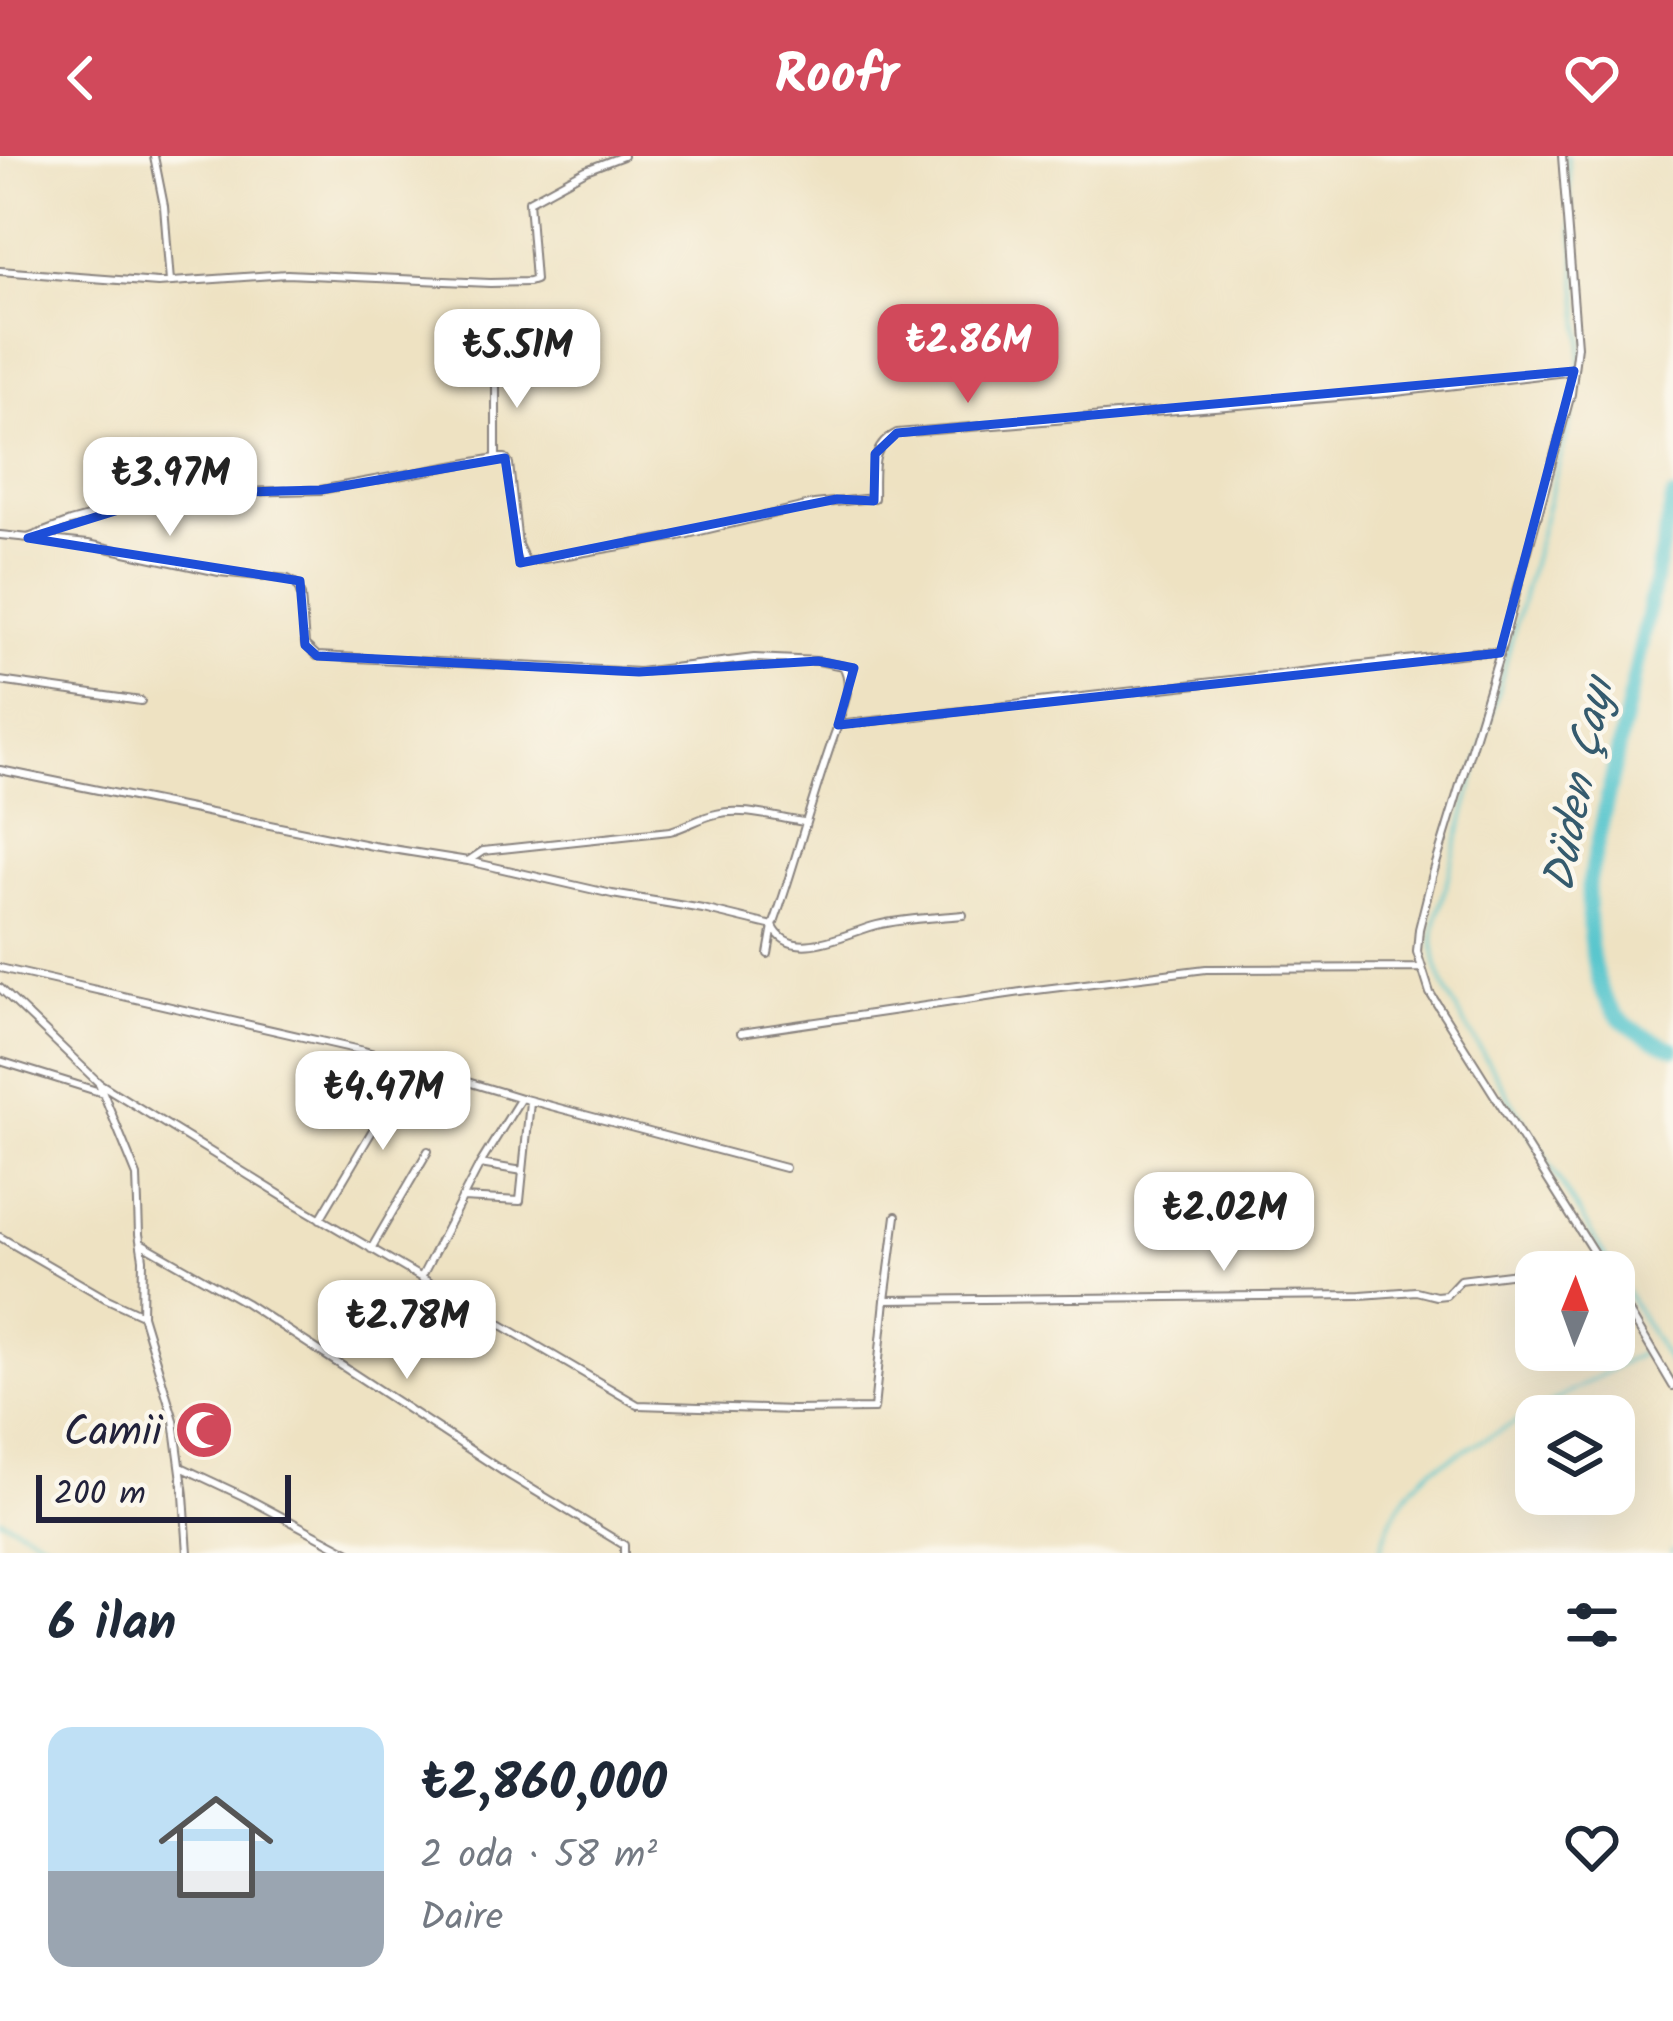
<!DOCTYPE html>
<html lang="tr">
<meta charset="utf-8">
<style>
:root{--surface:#fff;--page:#f6f6f7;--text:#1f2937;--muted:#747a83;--accent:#d1495b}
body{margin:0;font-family:Kalam,sans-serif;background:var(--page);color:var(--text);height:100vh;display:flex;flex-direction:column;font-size:45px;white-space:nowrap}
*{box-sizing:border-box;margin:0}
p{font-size:39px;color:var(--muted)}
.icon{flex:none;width:66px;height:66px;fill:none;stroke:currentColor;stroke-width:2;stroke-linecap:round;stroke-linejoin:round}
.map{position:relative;height:1397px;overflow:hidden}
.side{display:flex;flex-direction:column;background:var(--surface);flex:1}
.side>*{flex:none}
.needle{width:78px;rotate:1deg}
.controls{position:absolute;left:1515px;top:1095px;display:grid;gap:24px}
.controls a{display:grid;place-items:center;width:120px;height:120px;border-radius:24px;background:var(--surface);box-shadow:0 12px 48px #0002;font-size:60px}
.scale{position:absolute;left:36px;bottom:30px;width:255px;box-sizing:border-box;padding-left:12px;border:6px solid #22223b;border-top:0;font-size:33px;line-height:42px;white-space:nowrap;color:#22223b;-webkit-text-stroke:9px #fbf7ec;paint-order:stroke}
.price{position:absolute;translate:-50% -102px;padding:0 27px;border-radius:24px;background:#fff;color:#222;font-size:39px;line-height:78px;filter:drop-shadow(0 3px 6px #0008)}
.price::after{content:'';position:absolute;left:50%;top:72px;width:36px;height:27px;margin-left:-18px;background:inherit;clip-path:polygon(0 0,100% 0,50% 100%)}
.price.selected{background:var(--accent);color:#fff}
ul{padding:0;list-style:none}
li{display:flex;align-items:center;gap:36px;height:300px;padding:0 48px}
li span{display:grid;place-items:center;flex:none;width:336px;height:240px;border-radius:24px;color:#555}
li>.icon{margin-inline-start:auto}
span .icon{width:144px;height:144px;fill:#fffc;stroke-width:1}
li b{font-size:51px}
h2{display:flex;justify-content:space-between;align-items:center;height:144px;padding:0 48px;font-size:51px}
header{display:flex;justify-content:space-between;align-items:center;height:156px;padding:0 48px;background:var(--accent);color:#fff;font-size:54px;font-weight:600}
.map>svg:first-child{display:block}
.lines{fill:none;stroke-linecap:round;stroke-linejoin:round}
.stream{stroke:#58c6cd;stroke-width:3}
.river{stroke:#58c6cd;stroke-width:15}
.street-casing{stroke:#88827e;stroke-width:10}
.street{stroke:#fff;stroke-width:6}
.marked{fill:none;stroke:#1d4ed8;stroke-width:9;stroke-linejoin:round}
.labels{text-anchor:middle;stroke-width:9;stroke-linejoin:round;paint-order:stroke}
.poi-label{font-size:42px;fill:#22223b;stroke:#fbf7ec;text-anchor:end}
.water-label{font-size:45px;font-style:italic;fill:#355b6e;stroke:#fbf7ec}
</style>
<header><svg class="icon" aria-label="back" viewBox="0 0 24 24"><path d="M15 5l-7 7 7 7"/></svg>Roofr<svg class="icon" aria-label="heart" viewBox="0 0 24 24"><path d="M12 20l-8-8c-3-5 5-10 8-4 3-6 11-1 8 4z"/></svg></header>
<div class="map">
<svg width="1673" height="1397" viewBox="0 0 1673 1397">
<rect width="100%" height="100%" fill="#fbf7ec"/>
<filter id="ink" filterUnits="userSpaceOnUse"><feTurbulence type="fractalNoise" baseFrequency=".00833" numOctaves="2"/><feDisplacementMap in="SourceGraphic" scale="24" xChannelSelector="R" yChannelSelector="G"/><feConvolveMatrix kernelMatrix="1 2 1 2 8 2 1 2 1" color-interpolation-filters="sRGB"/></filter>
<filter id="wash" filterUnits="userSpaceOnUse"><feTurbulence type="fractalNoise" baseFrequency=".004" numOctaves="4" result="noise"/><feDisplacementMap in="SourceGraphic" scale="48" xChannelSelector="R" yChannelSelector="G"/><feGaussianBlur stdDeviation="2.7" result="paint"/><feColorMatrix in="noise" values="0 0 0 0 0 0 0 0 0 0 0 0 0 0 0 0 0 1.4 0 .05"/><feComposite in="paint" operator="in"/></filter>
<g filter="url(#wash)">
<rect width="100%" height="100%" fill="#eee2c2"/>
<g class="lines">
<path class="stream" d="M1567 0 1582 184 1576 243 1437 762C1429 796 1437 818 1453 848L1673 1213
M0 1362 67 1397
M1380 1397C1389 1362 1404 1335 1432 1312L1640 1198
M1671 1397 1673 1394"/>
<path class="river" d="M1673 342 1588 731C1588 774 1589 834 1623 865 1636 877 1658 885 1673 893"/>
</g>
</g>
<g filter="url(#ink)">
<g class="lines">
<g class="street-casing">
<path id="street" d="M154 0 164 50 170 126
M1562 0 1577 190 1571 238 1500 497 1432 721 1419 773 1417 796 1430 837 1606 1116
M0 115 158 127 287 118 490 127 529 126 535 124 529 45 586 14 623 0
M496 209V302
M0 379 88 388 219 416 288 423 297 428 301 440 305 489 317 500 639 516 754 502 818 505 843 510C854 529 843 549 838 569L1476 496 1500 497
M28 382 70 366 170 338 320 334 496 302H505L509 308 518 389 526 406 679 380 814 348 874 342C875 314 869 291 897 277L1387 237 1574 215
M0 525 141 545
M0 614 373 690 468 705
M804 666C776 662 743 651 716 658 699 662 686 671 670 675L483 695 468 705 612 738 703 753 773 770C797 704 813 635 838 569
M768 798 773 770C791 809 848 776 877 769 904 762 935 762 963 759
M0 812 364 895 521 942 480 1008 421 1122
M0 832 99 927 137 1020 139 1078 143 1103 142 1159 174 1264 184 1339 188 1397
M741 877 1028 835 1206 813 1421 812
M0 905 103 937
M99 927 287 1043 638 1249 793 1254 874 1253 885 1144
M521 942 785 1012
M480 1008 523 1015
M462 1042 520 1045 530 946
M896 1060 885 1144 1361 1139 1416 1135 1436 1140 1446 1139 1460 1124 1566 1111 1598 1101
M320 1063 410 911
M0 1081 105 1142 142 1159
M141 1087 246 1147 504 1316 624 1389V1397
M371 1093 428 995
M1614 1130 1673 1230
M181 1311 243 1340 350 1397"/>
</g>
<use href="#street" class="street"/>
</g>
</g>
<path class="marked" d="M1574 215 1500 497 838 569 854 512 818 505 639 516 317 500 305 489 300 425 28 382 170 338 320 334 505 302 520 407 837 343 874 345 875 298 897 277Z"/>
<defs>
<g id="mosque-disc" transform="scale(3)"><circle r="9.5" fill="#d1495b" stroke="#fbf7ec"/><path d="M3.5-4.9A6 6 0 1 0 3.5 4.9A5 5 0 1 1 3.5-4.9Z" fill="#fff"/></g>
</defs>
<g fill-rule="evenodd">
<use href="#mosque-disc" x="204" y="1274"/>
</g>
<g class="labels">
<g class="poi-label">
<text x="162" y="1289">Camii</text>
</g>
<g class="water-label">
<text transform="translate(1577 628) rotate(-79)" y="16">Düden Çayı</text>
</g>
</g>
</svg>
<div class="controls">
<a><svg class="needle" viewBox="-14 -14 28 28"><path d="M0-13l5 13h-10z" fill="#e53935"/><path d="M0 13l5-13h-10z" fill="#747a83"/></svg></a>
<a><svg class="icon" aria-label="layers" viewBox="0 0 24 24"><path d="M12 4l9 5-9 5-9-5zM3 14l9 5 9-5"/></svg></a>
</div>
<div class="scale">200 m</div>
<b class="price selected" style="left:968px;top:250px">₺2.86M</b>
<b class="price" style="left:517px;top:255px">₺5.51M</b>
<b class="price" style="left:170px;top:383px">₺3.97M</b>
<b class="price" style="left:383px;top:997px">₺4.47M</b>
<b class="price" style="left:1224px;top:1118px">₺2.02M</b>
<b class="price" style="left:407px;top:1226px">₺2.78M</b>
</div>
<section class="side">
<h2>6 ilan<svg class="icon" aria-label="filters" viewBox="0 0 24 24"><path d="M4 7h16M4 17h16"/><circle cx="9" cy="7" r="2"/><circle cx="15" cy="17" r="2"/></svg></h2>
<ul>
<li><span style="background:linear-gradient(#bfe0f5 60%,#9aa5b1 0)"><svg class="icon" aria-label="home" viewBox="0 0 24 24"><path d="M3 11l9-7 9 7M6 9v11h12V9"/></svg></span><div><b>₺2,860,000</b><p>2 oda · 58 m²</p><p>Daire</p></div><svg class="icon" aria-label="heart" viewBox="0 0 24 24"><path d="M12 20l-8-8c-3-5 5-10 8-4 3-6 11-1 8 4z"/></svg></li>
</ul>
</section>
